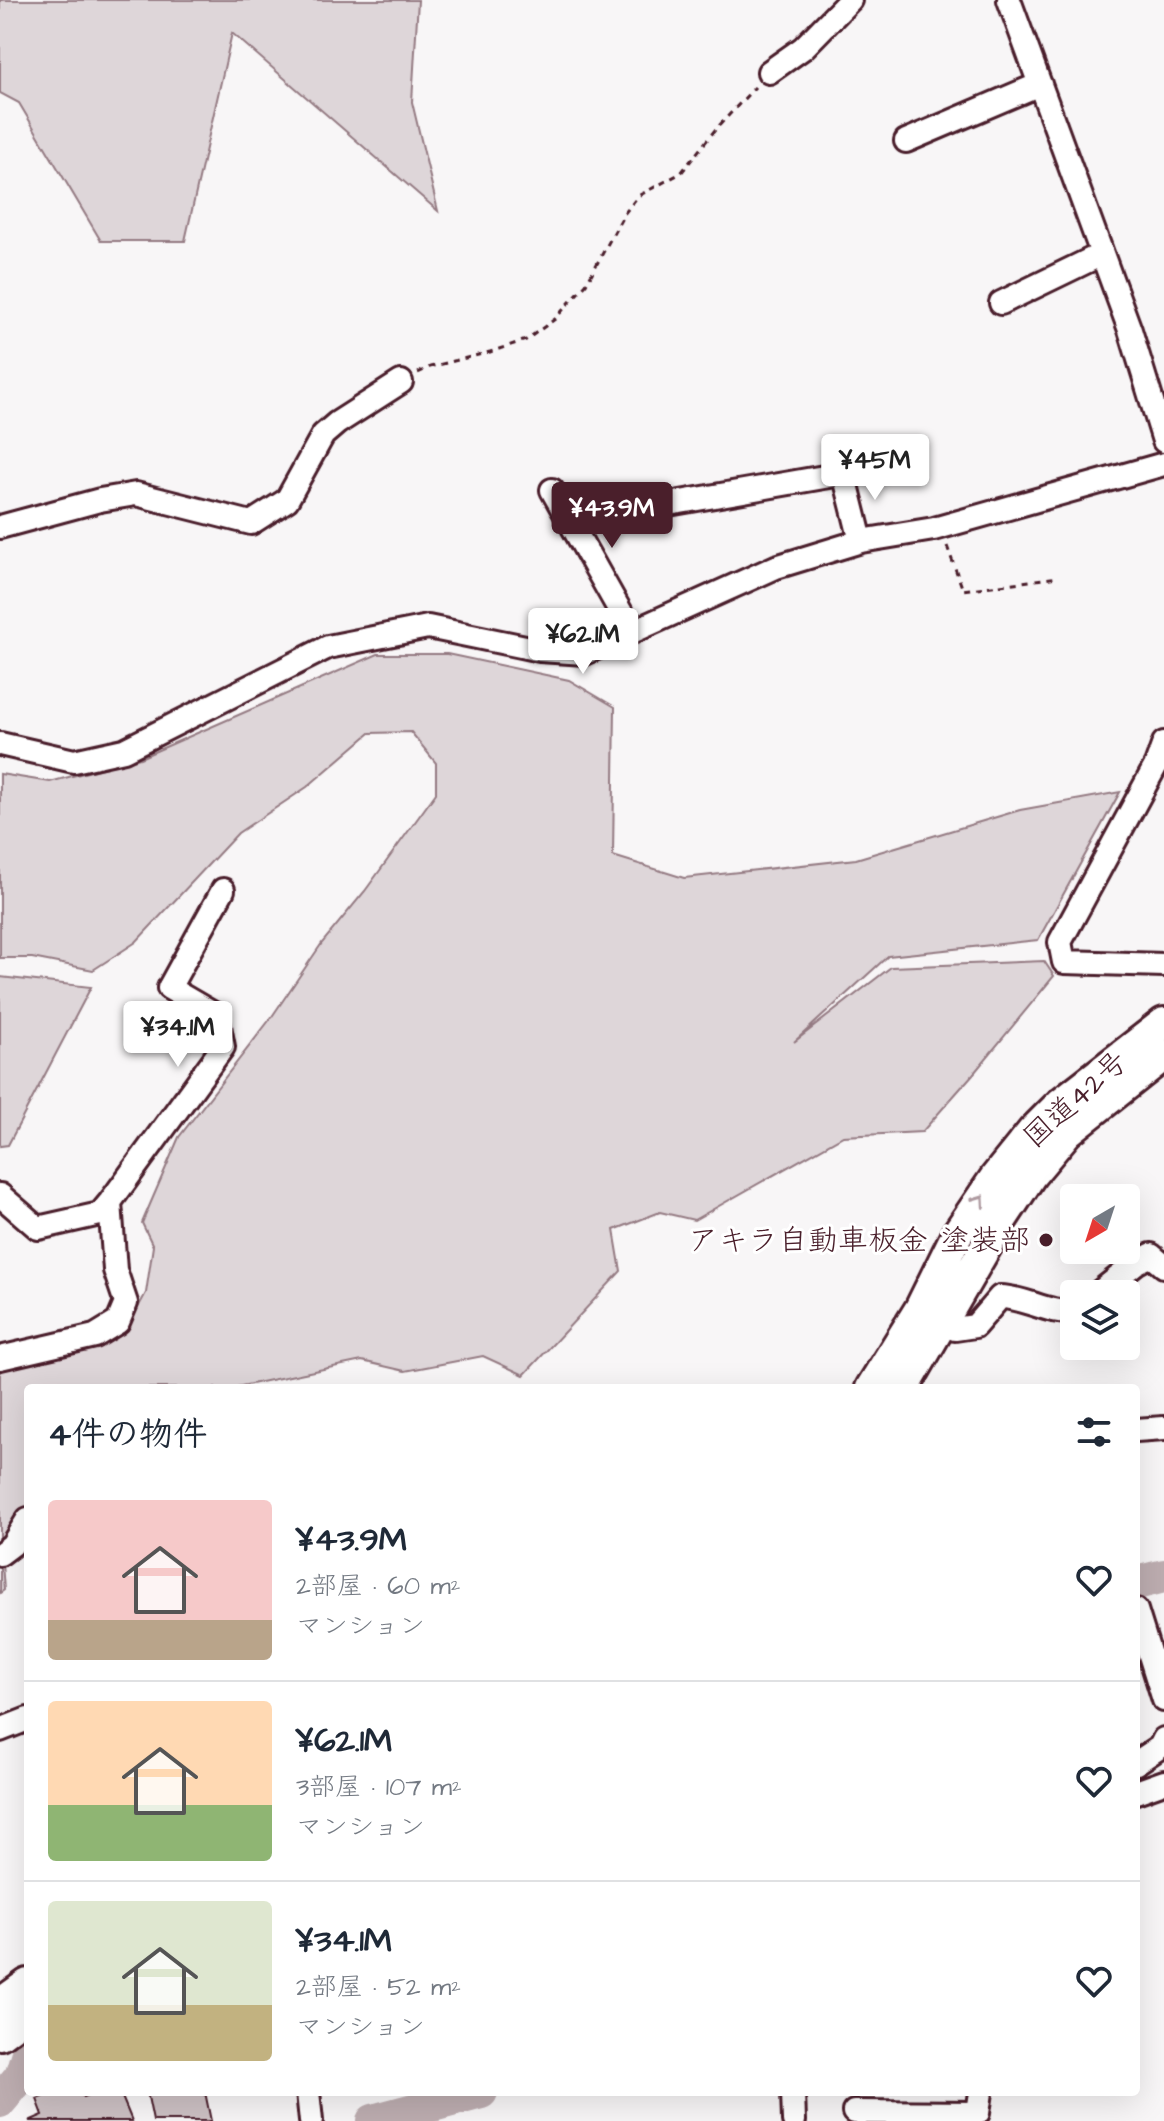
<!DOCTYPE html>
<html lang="ja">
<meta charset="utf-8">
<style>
:root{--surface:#fff;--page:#f2f2f3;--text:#1f2937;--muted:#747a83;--line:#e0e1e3;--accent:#4a1f2b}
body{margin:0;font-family:"Architects Daughter","Klee One",sans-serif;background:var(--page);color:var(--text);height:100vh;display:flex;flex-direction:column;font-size:30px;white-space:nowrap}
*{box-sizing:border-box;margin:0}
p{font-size:26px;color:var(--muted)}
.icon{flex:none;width:44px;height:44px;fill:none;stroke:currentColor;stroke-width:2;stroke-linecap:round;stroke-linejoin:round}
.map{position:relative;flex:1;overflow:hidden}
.panel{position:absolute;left:24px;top:1384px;width:1116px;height:712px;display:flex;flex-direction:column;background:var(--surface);border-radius:8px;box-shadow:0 8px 32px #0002}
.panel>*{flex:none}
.needle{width:52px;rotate:219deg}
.controls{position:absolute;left:1060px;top:1184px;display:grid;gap:16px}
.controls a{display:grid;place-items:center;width:80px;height:80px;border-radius:8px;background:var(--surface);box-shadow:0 8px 32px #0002;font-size:40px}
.price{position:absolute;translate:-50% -68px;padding:0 18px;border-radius:8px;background:#fff;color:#222;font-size:26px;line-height:52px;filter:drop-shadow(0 2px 4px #0008)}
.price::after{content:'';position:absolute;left:50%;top:48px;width:24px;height:18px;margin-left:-12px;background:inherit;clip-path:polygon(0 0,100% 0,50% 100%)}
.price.on{background:var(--accent);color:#fff}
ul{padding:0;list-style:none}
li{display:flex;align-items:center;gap:24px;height:200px;padding:0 24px}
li+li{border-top:2px solid var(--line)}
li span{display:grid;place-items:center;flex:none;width:224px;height:160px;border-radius:8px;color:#555}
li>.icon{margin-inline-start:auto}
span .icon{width:96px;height:96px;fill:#fffc;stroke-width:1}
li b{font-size:34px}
h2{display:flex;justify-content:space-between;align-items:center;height:96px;padding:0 24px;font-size:34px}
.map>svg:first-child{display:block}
.green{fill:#ded6d9;stroke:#947a82;stroke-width:2}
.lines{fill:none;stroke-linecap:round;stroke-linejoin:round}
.river{stroke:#bdadb0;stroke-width:34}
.building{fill:#cdc1c4;stroke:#4a1f2b;stroke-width:2}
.minor-casing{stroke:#4a1f2b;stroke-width:28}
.highway-casing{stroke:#4a1f2b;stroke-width:36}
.path{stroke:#4a1f2b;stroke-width:3;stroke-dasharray:6 6;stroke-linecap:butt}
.minor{stroke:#fff;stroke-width:22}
.highway{stroke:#fff;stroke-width:30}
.oneway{stroke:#ae9aa0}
.poi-dot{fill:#4a1f2b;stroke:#fff;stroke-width:3}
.labels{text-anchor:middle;stroke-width:6;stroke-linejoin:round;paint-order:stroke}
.street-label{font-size:30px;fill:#4a1f2b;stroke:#fff}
.poi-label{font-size:30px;fill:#4a1f2b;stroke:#fff;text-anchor:end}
</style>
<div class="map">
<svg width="1164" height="2121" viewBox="0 0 1164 2121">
<rect width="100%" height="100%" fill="#f8f6f7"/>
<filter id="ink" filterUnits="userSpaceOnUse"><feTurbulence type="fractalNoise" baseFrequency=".0125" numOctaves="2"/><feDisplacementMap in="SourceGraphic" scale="16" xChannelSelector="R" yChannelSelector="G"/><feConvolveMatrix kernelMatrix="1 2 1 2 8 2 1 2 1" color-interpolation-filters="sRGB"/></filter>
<g filter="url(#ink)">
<path class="green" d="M0 0H418L412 102 438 211 232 33 185 241H101L19 103 0 93Z
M378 654H447L569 680 615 707 613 856 684 878 856 859 1020 810 1120 792 1038 940 888 956 794 1042 891 967 1044 961 1054 976 974 1073 922 1132 843 1136 694 1220 660 1212 614 1230 621 1271 524 1375 483 1356 405 1371 362 1361 232 1388H28V1526L2 1563 4 1590 0 1593V1371L54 1357 128 1326 146 1293 153 1246 142 1223 179 1137 271 1018 322 943 365 891 436 793V763L411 732 370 733 307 787 238 833 136 942 93 970 32 958H0V774L50 782 140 758Z
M0 977 91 987 8 1145 0 1146Z"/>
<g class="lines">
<path class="river" d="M1136 1583 1164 1576
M0 2101 21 2076 28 2053
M373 2121 481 2092"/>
</g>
<path class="building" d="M53 2092H81L83 2097 95 2092H120L132 2121H29L43 2115 37 2099Z
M147 2092H205L211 2121H153Z"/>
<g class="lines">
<g class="minor-casing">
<path id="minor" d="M1009 0 1130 330 1164 441
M769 72 803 48 850 0
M906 141 1040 84
M1001 303 1102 254
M844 473 861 541
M552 490 632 632
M634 510 899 464
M0 527 100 500 136 494 251 523 287 500 323 435 337 423 401 382
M1164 743 1156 765 1060 942 1064 962 1164 965
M0 744 74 761 124 750 328 647 428 627 540 650 585 653 776 567 861 541 934 529 1164 464
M0 1195 38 1228 100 1214 110 1202 223 1047 217 1016 169 988 223 890
M1097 1294 1136 1263 1151 1255 1164 1266
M931 1315 955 1329 975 1326 1000 1297C1025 1297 1050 1315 1074 1311
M0 1358 95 1336 118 1322 126 1303 115 1270 110 1202
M1136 1430 1164 1428
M0 1554 12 1545 28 1519
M1136 1610 1164 1700
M0 1730 28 1719
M1136 1763 1160 1747 1164 1739
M1136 1792 1164 1782
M308 2092 311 2121
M793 2092 794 2121
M854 2112 978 2113 981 2092"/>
</g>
<g class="highway-casing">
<path id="highway" d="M871 1388 920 1309 957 1234 995 1178 1033 1131 1061 1103 1164 1023
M904 1388 1002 1219 1031 1175 1067 1132 1164 1055
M0 2004 28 1984
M0 2034 28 2013"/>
</g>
<path class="path" d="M418 373 430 367 490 352 526 340 555 319 586 284 624 214 638 196 681 173 715 130 755 87
M947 546 963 590 1058 577"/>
<use href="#minor" class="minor"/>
<use href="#highway" class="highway"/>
</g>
<defs><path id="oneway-chevron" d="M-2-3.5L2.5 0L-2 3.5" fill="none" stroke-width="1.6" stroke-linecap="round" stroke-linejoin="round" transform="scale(2)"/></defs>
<use class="oneway" href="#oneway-chevron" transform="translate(980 1200) rotate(-55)"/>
</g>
<circle class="poi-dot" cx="1046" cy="1240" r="8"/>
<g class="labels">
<g class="street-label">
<text transform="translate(1075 1099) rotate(-42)" y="10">国道42号</text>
</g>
<g class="poi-label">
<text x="1030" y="1250">アキラ自動車板金 塗装部</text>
</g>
</g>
</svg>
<div class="controls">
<a><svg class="needle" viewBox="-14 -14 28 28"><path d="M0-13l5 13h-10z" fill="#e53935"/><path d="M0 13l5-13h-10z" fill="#747a83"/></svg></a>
<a><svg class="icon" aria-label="layers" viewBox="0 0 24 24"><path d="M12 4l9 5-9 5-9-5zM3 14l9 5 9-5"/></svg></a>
</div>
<b class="price" style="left:875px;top:502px">¥45M</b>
<b class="price on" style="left:612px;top:550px">¥43.9M</b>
<b class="price" style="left:583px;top:676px">¥62.1M</b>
<b class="price" style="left:178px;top:1069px">¥34.1M</b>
<section class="panel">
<h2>4件の物件<svg class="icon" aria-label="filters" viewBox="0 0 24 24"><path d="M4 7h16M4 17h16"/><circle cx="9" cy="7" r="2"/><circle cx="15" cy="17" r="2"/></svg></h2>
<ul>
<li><span style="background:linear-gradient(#f6c9c9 75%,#b9a48a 0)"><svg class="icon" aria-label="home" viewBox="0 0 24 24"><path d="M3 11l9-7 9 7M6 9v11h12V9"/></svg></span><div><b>¥43.9M</b><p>2部屋 · 60 m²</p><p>マンション</p></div><svg class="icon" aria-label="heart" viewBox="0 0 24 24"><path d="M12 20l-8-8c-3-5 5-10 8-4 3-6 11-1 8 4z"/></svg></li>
<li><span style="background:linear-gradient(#ffd9b3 65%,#8fb573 0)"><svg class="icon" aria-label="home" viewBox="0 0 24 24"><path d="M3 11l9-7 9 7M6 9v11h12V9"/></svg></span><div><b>¥62.1M</b><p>3部屋 · 107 m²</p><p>マンション</p></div><svg class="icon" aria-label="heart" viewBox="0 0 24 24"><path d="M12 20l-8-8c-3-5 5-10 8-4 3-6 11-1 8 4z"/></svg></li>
<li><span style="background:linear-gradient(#dfe7d0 65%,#c2b280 0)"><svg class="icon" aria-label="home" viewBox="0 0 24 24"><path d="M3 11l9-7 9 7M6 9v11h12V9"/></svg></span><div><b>¥34.1M</b><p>2部屋 · 52 m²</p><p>マンション</p></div><svg class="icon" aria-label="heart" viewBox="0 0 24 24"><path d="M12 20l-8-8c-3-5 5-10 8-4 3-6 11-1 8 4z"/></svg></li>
</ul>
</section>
</div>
